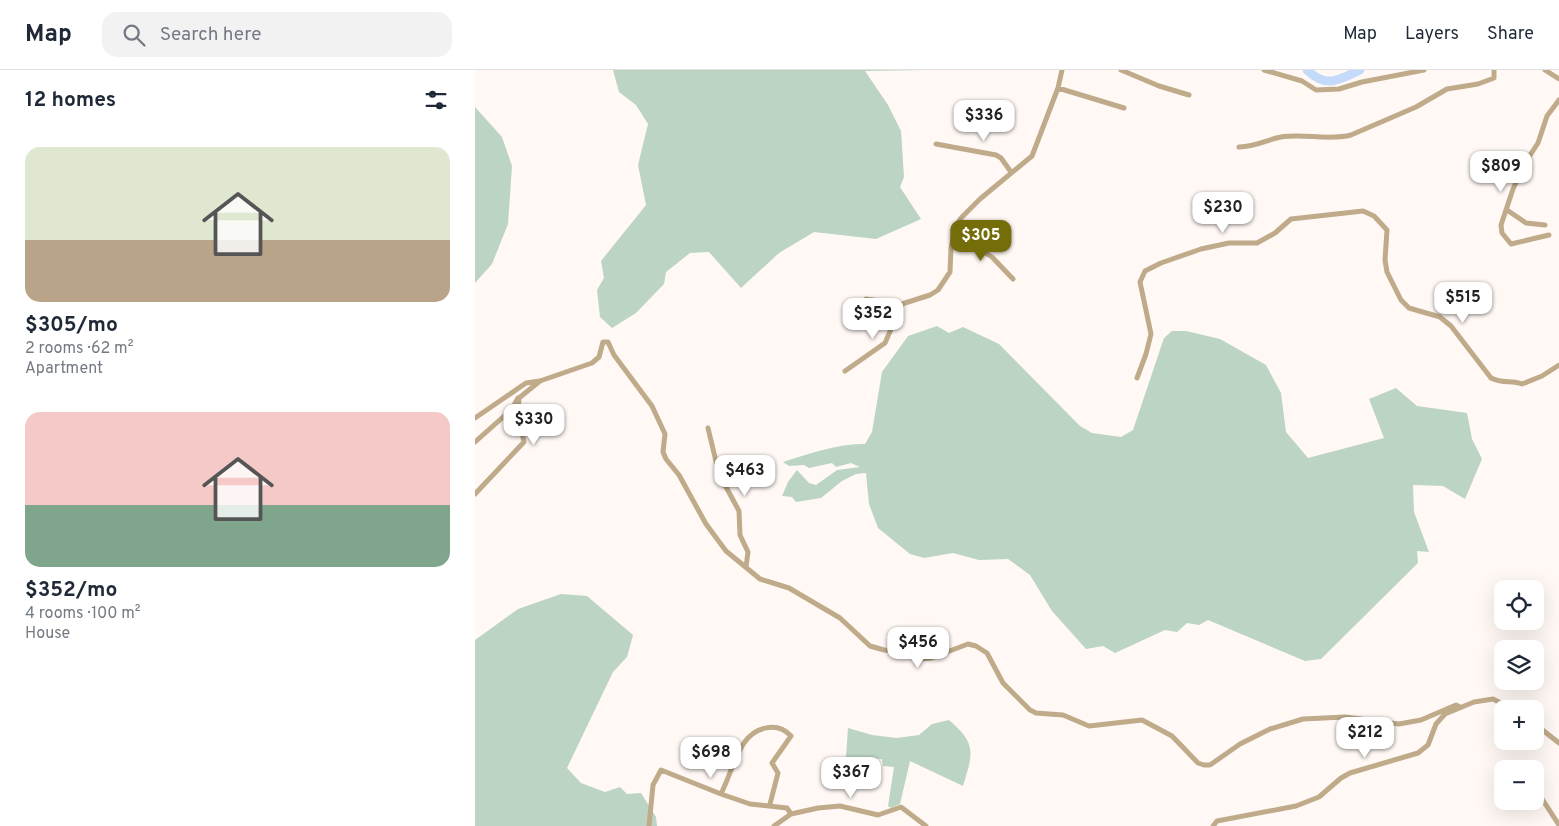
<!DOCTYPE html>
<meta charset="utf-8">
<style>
:root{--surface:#fff;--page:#f2f2f3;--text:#1f2937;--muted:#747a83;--line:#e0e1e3;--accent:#746d09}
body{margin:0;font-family:Overpass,sans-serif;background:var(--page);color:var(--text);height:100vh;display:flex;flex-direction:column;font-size:19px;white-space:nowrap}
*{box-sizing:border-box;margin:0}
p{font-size:16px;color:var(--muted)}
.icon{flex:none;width:28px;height:28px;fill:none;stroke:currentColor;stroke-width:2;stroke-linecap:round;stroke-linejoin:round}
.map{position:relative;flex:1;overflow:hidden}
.side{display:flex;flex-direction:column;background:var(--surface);width:475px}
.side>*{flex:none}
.fabs{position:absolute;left:1019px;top:510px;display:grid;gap:10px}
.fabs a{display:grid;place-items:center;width:50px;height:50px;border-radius:10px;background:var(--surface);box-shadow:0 5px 20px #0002;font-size:25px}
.price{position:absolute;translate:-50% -42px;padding:0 11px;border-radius:10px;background:#fff;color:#222;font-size:16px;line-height:32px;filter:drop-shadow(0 1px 2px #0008)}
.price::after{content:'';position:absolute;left:50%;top:30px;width:15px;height:11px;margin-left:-8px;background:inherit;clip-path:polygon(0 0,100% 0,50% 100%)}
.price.on{background:var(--accent);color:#fff}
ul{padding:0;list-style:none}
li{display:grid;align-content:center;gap:10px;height:265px;padding:0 25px}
li span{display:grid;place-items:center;height:155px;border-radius:15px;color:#555}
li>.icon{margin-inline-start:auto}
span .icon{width:90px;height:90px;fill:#fffc;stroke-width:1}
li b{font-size:21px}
h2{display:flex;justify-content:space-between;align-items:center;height:60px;padding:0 25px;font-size:21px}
header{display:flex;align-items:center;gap:30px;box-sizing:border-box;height:70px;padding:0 25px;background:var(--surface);border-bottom:1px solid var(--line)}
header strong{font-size:24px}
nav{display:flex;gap:28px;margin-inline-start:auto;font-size:18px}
.search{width:350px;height:45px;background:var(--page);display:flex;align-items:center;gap:12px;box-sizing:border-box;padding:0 18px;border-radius:15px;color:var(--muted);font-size:19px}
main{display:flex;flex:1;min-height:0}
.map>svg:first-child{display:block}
.green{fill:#bcd4c3}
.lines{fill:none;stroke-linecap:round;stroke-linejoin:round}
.river{stroke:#c4dafb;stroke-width:9}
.minor{stroke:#bfab8a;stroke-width:5}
</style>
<header>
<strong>Map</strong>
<div class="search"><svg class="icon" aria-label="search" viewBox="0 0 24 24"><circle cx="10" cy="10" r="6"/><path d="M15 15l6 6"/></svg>Search here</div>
<nav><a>Map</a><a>Layers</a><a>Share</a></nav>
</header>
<main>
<section class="side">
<h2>12 homes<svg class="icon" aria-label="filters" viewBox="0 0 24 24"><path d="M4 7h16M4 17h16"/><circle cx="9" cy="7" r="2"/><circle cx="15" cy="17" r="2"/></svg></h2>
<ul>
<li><span style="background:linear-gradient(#dfe7d0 60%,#b9a48a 0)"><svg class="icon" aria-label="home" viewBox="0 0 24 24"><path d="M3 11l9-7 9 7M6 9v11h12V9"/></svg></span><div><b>$305/mo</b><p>2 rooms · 62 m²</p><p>Apartment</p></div></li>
<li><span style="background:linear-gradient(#f6c9c9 60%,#7fa58c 0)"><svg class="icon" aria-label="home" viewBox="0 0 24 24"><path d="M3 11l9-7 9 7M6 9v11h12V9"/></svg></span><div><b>$352/mo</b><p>4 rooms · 100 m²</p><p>House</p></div></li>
</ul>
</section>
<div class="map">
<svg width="1084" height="756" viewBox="0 0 1084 756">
<rect width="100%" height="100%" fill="#fff8f5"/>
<path class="green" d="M138 0H451L390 1 413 35 426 61 429 107 425 117 446 149 401 169 339 162 304 183 266 218 234 182 215 183 191 202 189 214 161 243 137 258 125 247 122 220 129 208 126 191 171 135 163 95 173 54 161 35 144 22Z
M0 37 27 67 37 96 33 154 17 194 0 213Z
M462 256 474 263 488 257 524 274 605 356 617 363 646 367 658 360 689 268 697 261H711L745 269 791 295 806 323 811 362 833 388 909 368 894 329 921 318 942 336 992 343 997 369 1007 389 990 429 968 416 938 415 939 442 954 482 942 481 943 493 846 589 830 591 733 550 724 555 712 553 702 562 690 560 640 583 628 576 611 579 577 541 555 505 533 489 504 490 478 483 449 488 435 484 403 458 394 434 391 403 381 404 367 411 346 428 321 432 317 427 307 426 313 412 322 400 334 413 341 415 362 400 385 397 376 393 361 397 357 393 334 398 329 395 314 396 308 392C333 384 364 373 390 374L397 362 407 302 433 266Z
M86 524 112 526 158 565 152 587 138 602 92 698 106 713 130 722 145 717 152 724 166 723 181 747 182 756H0V570L43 539Z
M474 650C502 674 498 683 488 716L435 691 425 734 416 738 413 736 419 697 408 696 407 689 371 687 373 658 397 665 422 668 444 665 457 654Z"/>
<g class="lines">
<path class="river" d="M832 0C852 19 863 10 885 0"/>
<path class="minor" d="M646 0 684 16 714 25
M789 0 827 11 841 20 864 19 887 12 949 0
M1070 0 1084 9
M583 18 649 38
M461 74 521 85 526 88 536 102
M764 77C782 77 790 70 806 67 829 63 853 71 876 65L941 37 972 19 1003 14 1019 8V0
M1032 140 1051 153 1070 155
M480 164 517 187 538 209
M1074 165 1036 174 1027 163 1026 155 1038 119 1050 93 1063 73 1072 46 1084 30
M391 229 427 234 455 225 463 220 475 202 476 178 481 156 486 148 505 129 557 86 583 18 587 0
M370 301 410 273 427 234
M662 308 671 284 676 264 665 212 670 201 686 193 726 179 754 173H782L800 163 816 149 888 141 899 146 912 160 910 190 912 202 926 230 934 238 965 247 976 256 1016 308C1027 314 1037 310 1047 314L1067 306 1084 295
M0 348 51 313 65 311 117 293 124 287 128 272H133L139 285 177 336 190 364 188 382 191 389 204 405 231 454 251 481 285 509 314 518 365 548 395 576 409 580 430 582 445 589 456 588 493 574 501 576 512 583 528 613 555 640 561 643 588 645 614 656 667 650 697 666 723 693 729 695H735L765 674 795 659 828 649 870 647 924 654 946 650 981 635 985 637
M233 358 244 404 264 441 265 465 273 482 271 497
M0 372 37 339 43 328
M0 424 49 372 43 345 44 328 65 311
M1060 654 1084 673
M1060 718 1084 755
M246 724 275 734 312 738 316 744
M174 756 178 715 186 700 246 724C253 710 261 684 269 673 280 657 302 651 316 666L297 693 303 703 295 734
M299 756 316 744 343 738 365 736 403 745 426 737 451 756
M738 756 742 751 821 736 844 727 866 708 875 703 943 683 953 675 961 654 970 644 999 632 1018 629 1037 639"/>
</g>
</svg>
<div class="fabs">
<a><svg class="icon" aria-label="locate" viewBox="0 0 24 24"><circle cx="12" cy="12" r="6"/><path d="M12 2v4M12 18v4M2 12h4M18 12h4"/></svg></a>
<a><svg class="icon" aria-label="layers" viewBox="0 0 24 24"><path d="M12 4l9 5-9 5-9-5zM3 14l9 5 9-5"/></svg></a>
<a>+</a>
<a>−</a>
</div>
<b class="price" style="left:509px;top:72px">$336</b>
<b class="price" style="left:1026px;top:123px">$809</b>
<b class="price" style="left:748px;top:164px">$230</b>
<b class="price on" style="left:506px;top:192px">$305</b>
<b class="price" style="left:988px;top:254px">$515</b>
<b class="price" style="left:398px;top:270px">$352</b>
<b class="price" style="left:59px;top:376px">$330</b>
<b class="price" style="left:270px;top:427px">$463</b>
<b class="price" style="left:443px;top:599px">$456</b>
<b class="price" style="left:890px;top:689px">$212</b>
<b class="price" style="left:236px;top:709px">$698</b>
<b class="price" style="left:376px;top:729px">$367</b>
</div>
</main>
